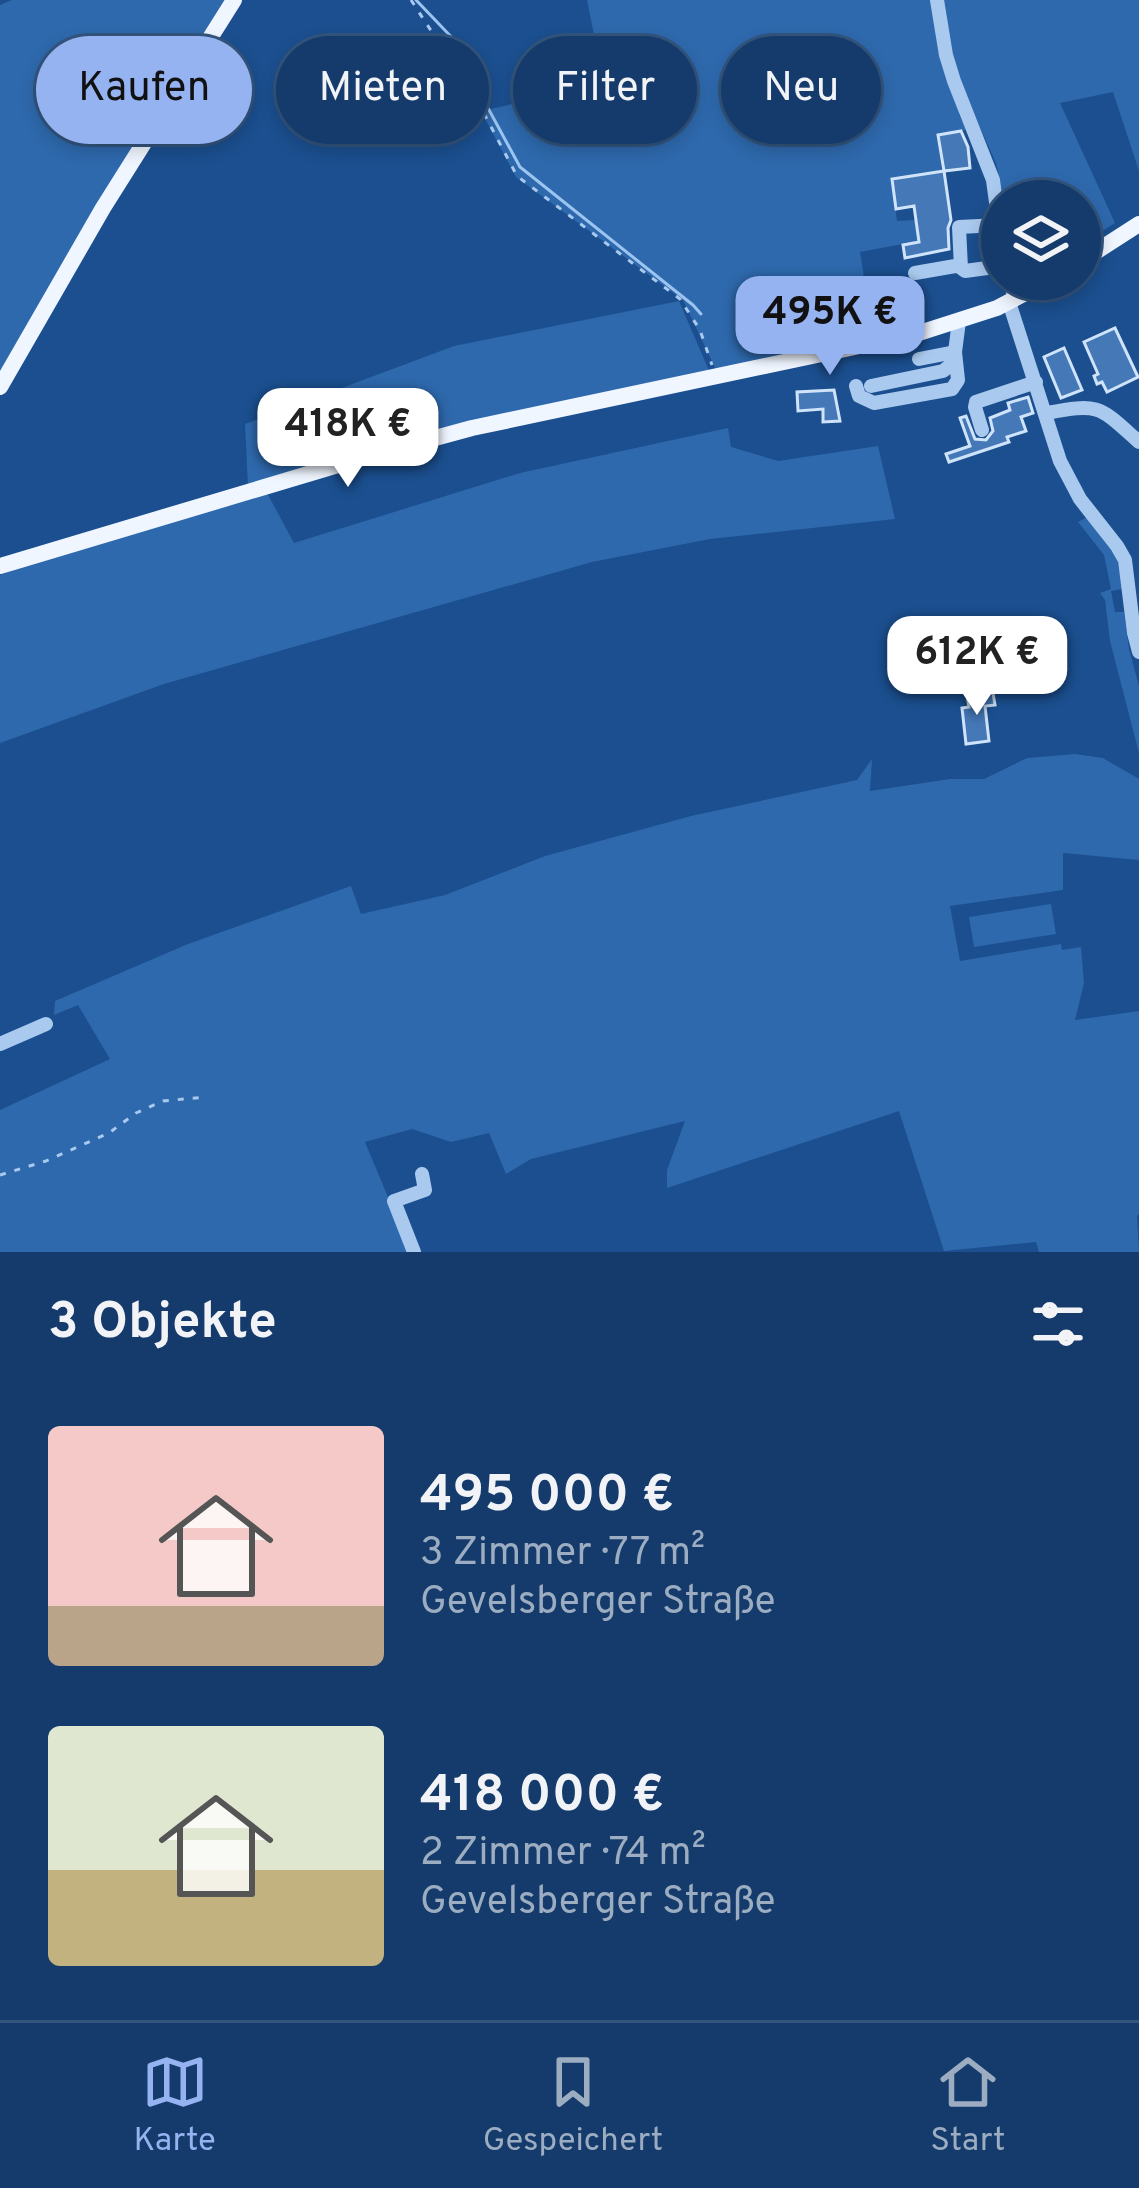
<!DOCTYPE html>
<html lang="de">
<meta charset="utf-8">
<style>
:root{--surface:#143b6b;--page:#1d4271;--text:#f1f3f6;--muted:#9dadc1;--line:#33557e;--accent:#95b2f1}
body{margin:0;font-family:Overpass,sans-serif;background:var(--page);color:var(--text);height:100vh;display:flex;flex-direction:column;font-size:45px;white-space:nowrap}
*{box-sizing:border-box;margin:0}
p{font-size:39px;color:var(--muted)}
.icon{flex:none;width:66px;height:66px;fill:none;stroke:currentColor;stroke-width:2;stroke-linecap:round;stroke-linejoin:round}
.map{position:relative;height:1252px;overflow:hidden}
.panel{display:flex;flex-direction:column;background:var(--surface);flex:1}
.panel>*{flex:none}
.guide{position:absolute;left:36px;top:36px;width:1068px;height:108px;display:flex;gap:24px}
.controls{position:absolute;left:981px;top:180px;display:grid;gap:24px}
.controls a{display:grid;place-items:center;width:120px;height:120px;border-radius:50%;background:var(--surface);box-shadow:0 6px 18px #0003,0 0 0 3px var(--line);font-size:60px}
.price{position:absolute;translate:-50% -102px;padding:0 27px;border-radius:24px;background:#fff;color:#222;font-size:39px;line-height:78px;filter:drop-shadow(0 3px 6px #0008)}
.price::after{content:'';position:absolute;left:50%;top:72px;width:36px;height:27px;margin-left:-18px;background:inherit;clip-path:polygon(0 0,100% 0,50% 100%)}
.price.selected{background:var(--accent);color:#111}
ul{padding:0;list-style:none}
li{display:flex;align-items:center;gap:36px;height:300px;padding:0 48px}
li span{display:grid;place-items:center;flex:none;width:336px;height:240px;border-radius:12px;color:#555}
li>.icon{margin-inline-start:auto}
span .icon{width:144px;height:144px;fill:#fffc;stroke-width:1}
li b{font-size:51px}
h2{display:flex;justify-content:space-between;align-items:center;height:144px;padding:0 48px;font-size:51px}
.tag{padding:0 42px;border-radius:54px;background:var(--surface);box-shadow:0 6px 18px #0003,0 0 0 3px var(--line);font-size:42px;line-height:108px}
.tag.selected{background:var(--accent);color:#111}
.menu{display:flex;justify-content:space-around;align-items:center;height:168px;border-top:3px solid var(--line);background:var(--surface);font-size:33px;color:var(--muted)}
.menu a{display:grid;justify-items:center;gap:6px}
.menu .selected{color:var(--accent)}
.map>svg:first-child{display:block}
.green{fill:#2e69ad}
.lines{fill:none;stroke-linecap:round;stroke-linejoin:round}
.stream{stroke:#9cc4f0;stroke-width:3}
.building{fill:#4478b7;stroke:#cfe3fa;stroke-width:3}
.path{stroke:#a9c9ee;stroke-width:3;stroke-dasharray:6 9;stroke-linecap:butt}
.minor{stroke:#a9c9ee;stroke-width:14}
.major{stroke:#f0f6ff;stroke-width:16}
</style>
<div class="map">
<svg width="1139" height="1252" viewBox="0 0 1139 1252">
<rect width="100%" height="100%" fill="#1b4f8f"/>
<path class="green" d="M12 0H229L0 379V5Z
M587 0H1139V171L1113 92 1060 103 1115 223 1080 245V201H1004L996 163 972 110 959 114 966 130 937 135 942 171 891 179 897 221 915 220 919 241 860 252 872 328 718 374 683 300 516 177 481 111 604 84Z
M679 301 710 373 248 487 245 424 454 346Z
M728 428 731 447 778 461 878 446 895 519 710 539 592 562 164 684 0 743V575L57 555 267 493 294 543 520 473Z
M1089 516 1119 558 1123 589 1111 591 1115 612H1124L1129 649 1139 686V753L1110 641 1105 600 1100 593 1111 589 1104 555 1078 522Z
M1075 754 1103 758 1139 779V860L1063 853V890L950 906 960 961 1061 944 1062 950 1081 947 1084 983 1075 1020 1139 1011V1214L1137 1216 1139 1252H1039L1036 1242 944 1251 899 1111 667 1188V1170L685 1121 531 1159 506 1174 489 1133 451 1142 412 1129 365 1142 411 1252H0V1110L110 1059 78 1005 54 1015 55 1001 188 944 351 886 361 914 445 895 545 856 691 816 857 780 872 759 870 791 950 779H984L1027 758Z
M1051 904 1056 934 974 947 969 917Z"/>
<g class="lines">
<path class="stream" d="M416 0 460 46 462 60 520 167 693 305 701 314"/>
</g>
<path class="building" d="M961 131 968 147 970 168 944 171 938 135Z
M944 171 951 220 948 228 949 249 905 258 903 245 919 242 914 206 896 209 892 179Z
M1115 328 1138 377 1107 392 1102 382 1097 384 1094 376 1098 374 1084 342Z
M1064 348 1082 390 1061 398 1044 357Z
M834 390 840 421 823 422V409L798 411 797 392Z
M1028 397 1033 413 1021 417 1026 431 1007 437 1009 442 949 462 946 454 970 446 960 418 966 416 975 439 986 440 993 431 990 418 1010 410 1008 403Z
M993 693 995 705 985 706 989 741 966 744 962 708 969 707 967 696Z"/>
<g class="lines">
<path class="path" d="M411 0 479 104 517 176 680 299 700 330 712 365
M0 1175 46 1161 109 1133 136 1113 163 1101 206 1097"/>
<path class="minor" d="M937 0 946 55 954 81 993 180 1002 247
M999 225 959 227 961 268 965 271 1002 266
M915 273 961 265
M1009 279 1015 299
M1009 302 1060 461 1080 499 1117 546 1125 560 1134 633 1139 652
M919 359 955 352
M856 386 859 396 874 403 952 389 958 380 955 352 959 321
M871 386 943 371 956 361
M1047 413C1100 403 1099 406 1139 442
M982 430 975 407 976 402 1036 382
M0 1044 46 1024
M414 1252 394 1201 425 1190 422 1174"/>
<path class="major" d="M1080 262 1139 224
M0 387 103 208 234 0
M0 566 358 459 472 428 916 334 997 308 1052 279"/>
</g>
</svg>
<div class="controls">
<a><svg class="icon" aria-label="layers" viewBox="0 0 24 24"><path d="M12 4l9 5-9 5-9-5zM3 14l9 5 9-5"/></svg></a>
</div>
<b class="price selected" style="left:830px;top:378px">495K €</b>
<b class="price" style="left:348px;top:490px">418K €</b>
<b class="price" style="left:977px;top:718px">612K €</b>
<div class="guide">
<a class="tag selected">Kaufen</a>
<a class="tag">Mieten</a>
<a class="tag">Filter</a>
<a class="tag">Neu</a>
</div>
</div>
<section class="panel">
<h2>3 Objekte<svg class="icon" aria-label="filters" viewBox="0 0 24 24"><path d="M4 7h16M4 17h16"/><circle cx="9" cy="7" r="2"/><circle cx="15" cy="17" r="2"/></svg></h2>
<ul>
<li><span style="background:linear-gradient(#f6c9c9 75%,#b9a48a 0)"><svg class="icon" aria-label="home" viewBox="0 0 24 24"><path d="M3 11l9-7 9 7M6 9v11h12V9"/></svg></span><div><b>495 000 €</b><p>3 Zimmer · 77 m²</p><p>Gevelsberger Straße</p></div></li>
<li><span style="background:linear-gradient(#dfe7d0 60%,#c2b280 0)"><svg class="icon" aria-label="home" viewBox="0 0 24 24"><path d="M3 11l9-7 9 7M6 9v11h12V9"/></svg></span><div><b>418 000 €</b><p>2 Zimmer · 74 m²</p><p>Gevelsberger Straße</p></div></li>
</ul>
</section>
<nav class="menu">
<a class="selected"><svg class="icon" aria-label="map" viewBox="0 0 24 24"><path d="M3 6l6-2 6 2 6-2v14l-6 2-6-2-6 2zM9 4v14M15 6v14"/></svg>Karte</a>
<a><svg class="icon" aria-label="saved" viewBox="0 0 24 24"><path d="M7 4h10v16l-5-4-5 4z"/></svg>Gespeichert</a>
<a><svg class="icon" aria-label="home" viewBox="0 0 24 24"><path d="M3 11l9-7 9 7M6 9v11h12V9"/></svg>Start</a>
</nav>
